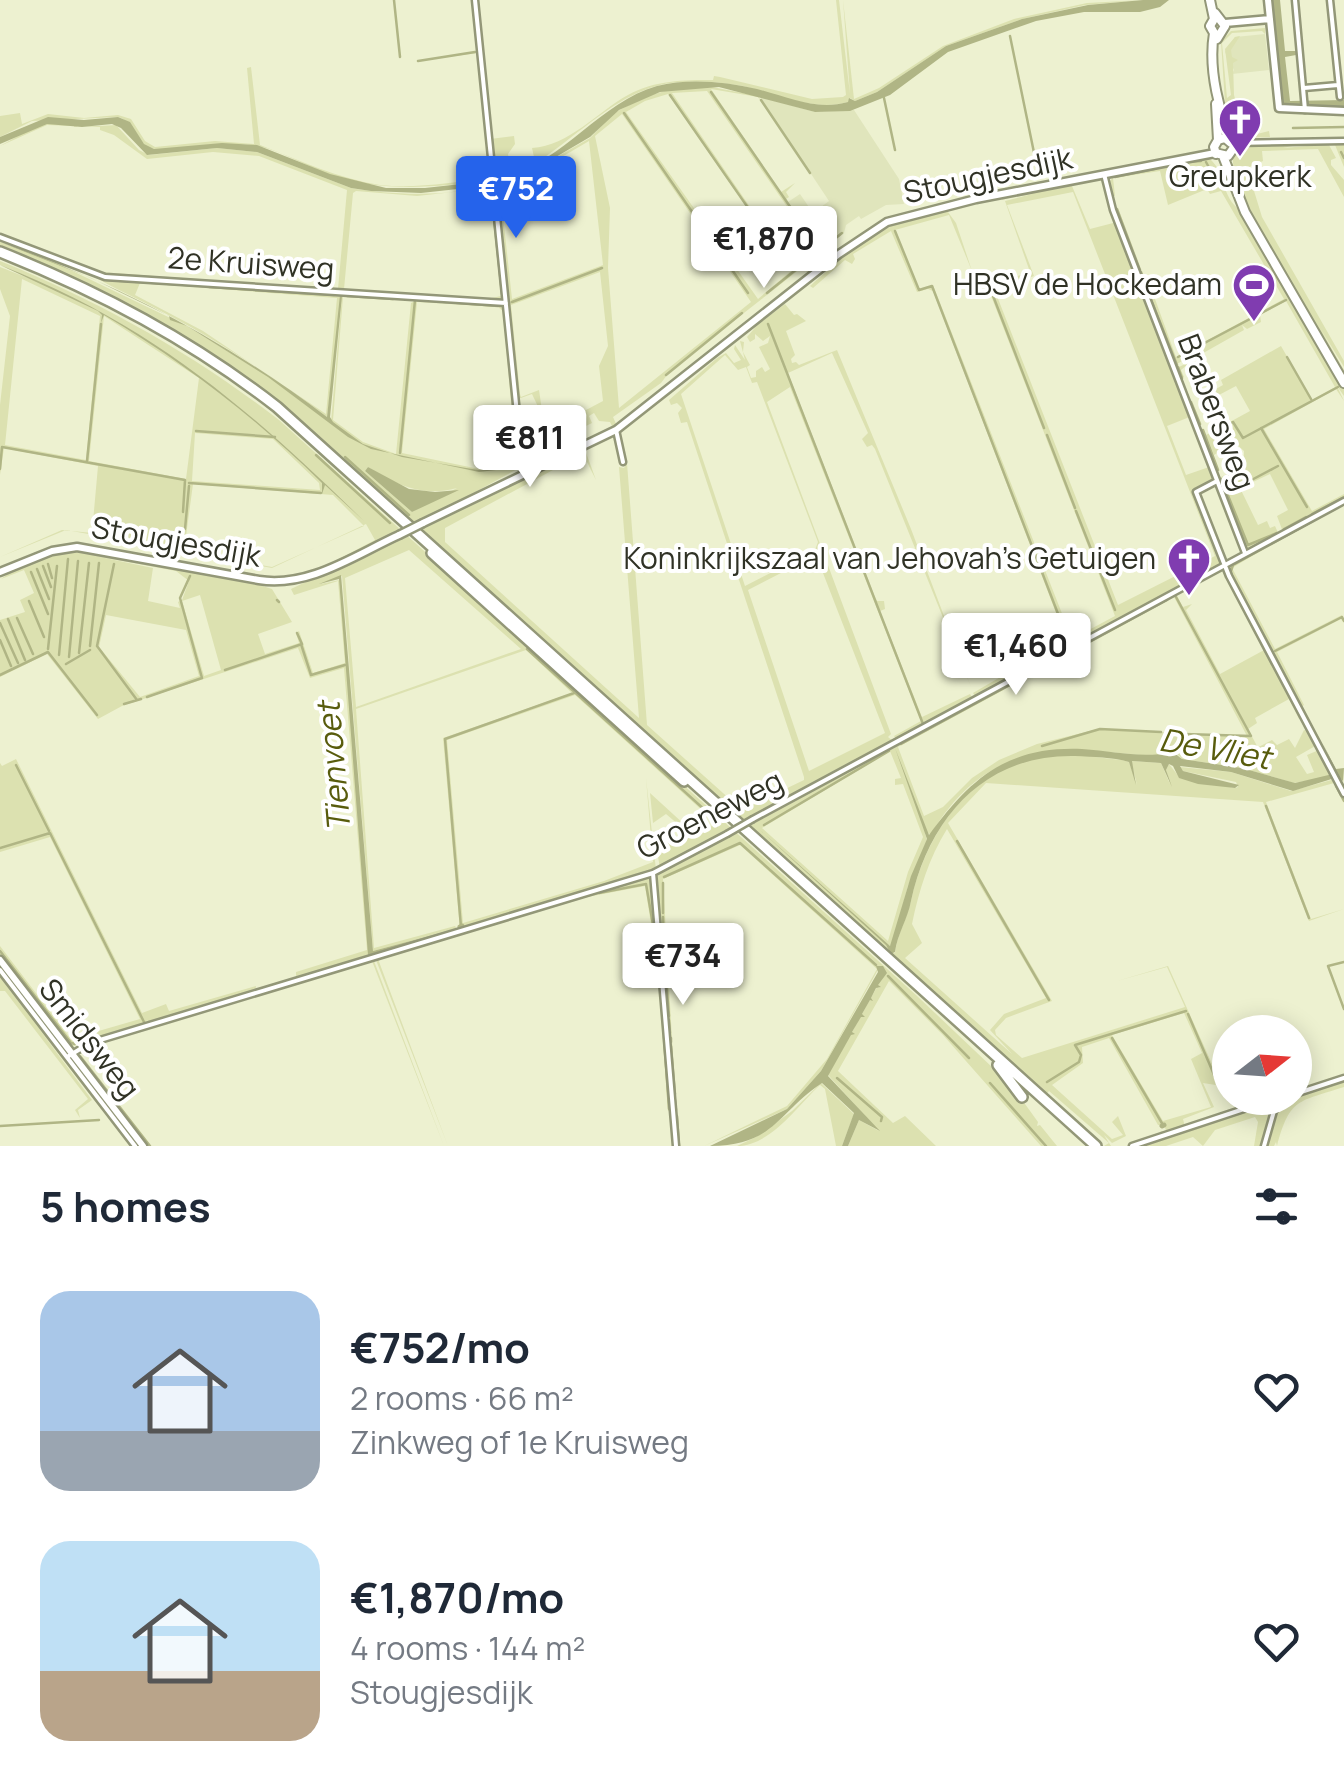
<!DOCTYPE html>
<meta charset="utf-8">
<style>
:root{--surface:#fff;--page:#f2f2f3;--text:#1f2937;--muted:#747a83;--accent:#2563eb}
body{margin:0;font-family:Manrope,sans-serif;background:var(--page);color:var(--text);height:100vh;display:flex;flex-direction:column;font-size:38px;white-space:nowrap}
*{box-sizing:border-box;margin:0}
p{font-size:32px;color:var(--muted)}
.icon{flex:none;width:55px;height:55px;fill:none;stroke:currentColor;stroke-width:2;stroke-linecap:round;stroke-linejoin:round}
.map{position:relative;height:1146px;overflow:hidden}
.panel{display:flex;flex-direction:column;background:var(--surface);flex:1}
.panel>*{flex:none}
.needle{width:65px;rotate:73deg}
.fabs{position:absolute;left:1212px;top:1015px;display:grid;gap:20px}
.fabs a{display:grid;place-items:center;width:100px;height:100px;border-radius:50%;background:var(--surface);box-shadow:0 5px 25px #0003;font-size:50px}
.price{position:absolute;translate:-50% -85px;padding:0 22px;border-radius:10px;background:#fff;color:#222;font-size:32px;line-height:65px;filter:drop-shadow(0 2px 5px #0008)}
.price::after{content:'';position:absolute;left:50%;top:60px;width:30px;height:22px;margin-left:-15px;background:inherit;clip-path:polygon(0 0,100% 0,50% 100%)}
.price.on{background:var(--accent);color:#fff}
ul{padding:0;list-style:none}
li{display:flex;align-items:center;gap:30px;height:250px;padding:0 40px}
li span{display:grid;place-items:center;flex:none;width:280px;height:200px;border-radius:30px;color:#555}
li>.icon{margin-inline-start:auto}
span .icon{width:120px;height:120px;fill:#fffc;stroke-width:1}
li b{font-size:42px}
h2{display:flex;justify-content:space-between;align-items:center;height:120px;padding:0 40px;font-size:42px}
.map>svg:first-child{display:block}
.built{fill:#e0e5bc}
.green{fill:#dce1b0;fill-rule:evenodd}
.water{fill:#b0b585}
.lines{fill:none;stroke-linecap:round;stroke-linejoin:round}
.stream{stroke:#b0b585;stroke-width:2.5}
.canal{stroke:#b0b585;stroke-width:5}
.street-casing{stroke:#939778;stroke-width:9}
.secondary-casing{stroke:#939778;stroke-width:11}
.primary-casing{stroke:#939778;stroke-width:12}
.highway-casing{stroke:#939778;stroke-width:14}
.street{stroke:#fff;stroke-width:4}
.secondary{stroke:#fff;stroke-width:6}
.primary{stroke:#fff;stroke-width:8}
.highway{stroke:#fff;stroke-width:9}
.street-bridge-casing{stroke:#939778;stroke-width:9;stroke-linecap:butt}
.secondary-bridge-casing{stroke:#939778;stroke-width:11;stroke-linecap:butt}
.street-bridge{stroke:#fff;stroke-width:4}
.secondary-bridge{stroke:#fff;stroke-width:6}
.labels{text-anchor:middle;stroke-width:8;stroke-linejoin:round;paint-order:stroke}
.street-label{font-size:30px;fill:#303225;stroke:#fff}
.poi-label{font-size:30px;fill:#303225;stroke:#fff;text-anchor:end}
.water-label{font-size:32px;font-style:italic;fill:#585c0d;stroke:#fff}
</style>
<div class="map">
<svg width="1344" height="1146" viewBox="0 0 1344 1146">
<rect width="100%" height="100%" fill="#edf1d0"/>
<path class="built" d="M1265 34 1269 70 1232 74 1234 70 1225 52 1235 37Z
M760 97 815 112 854 110 899 179 904 204 886 205 861 219 859 216 846 225 844 233 820 248 788 202 800 194 813 213 829 201Z"/>
<path class="green" d="M836 0H839L850 94 843 0 854 99 879 88 943 46 1014 19 1087 3 1143 0 1085 5 1022 19 946 46 877 92 855 101 850 98 848 102C812 112 778 94 743 86 723 82 703 81 682 82 622 84 578 138 530 167 519 173 505 175 495 179L490 139 514 136 515 144 508 154 510 165 534 157 532 148C569 146 597 112 628 95 656 80 683 80 713 80L714 76 720 77 812 99 843 97 846 95Z
M1265 28V34L1262 31 1232 33 1222 43 1227 98 1231 95 1225 49 1235 37 1240 36 1231 50 1232 57 1238 60 1233 63 1234 95 1243 127 1253 135 1269 131 1270 137 1239 138 1231 133 1225 103 1221 41 1231 31Z
M479 51 492 180C436 187 385 193 331 175 307 167 274 147 251 145 226 142 166 154 150 148 135 142 136 122 118 117L32 121 0 137V116L20 113 22 124 48 114 84 118 118 115 131 119 145 141 155 147 215 141 254 144 247 68 251 67 260 145C299 160 339 179 380 185 417 189 453 182 490 178L478 53 417 61Z
M712 87 758 96 810 173 758 97 711 89 781 192 795 183 786 192 789 197 786 199 819 248 844 233 819 253 822 263 809 274 800 265 817 250 707 91 672 93 791 267 800 269 670 371 661 383 613 417 617 426 613 428 610 422 599 421 594 413 589 416 592 423 586 426 582 417 571 422 569 419 603 401 599 366 608 346 600 272 511 305 520 394 521 397 539 390 545 431 558 425 563 435 553 436 555 441 533 456 536 461 550 457 528 463 524 458 519 423 542 415 532 394 518 399 519 418 496 193 499 192 501 197 512 193 510 183H496L532 171 590 138 614 113 644 97 672 89ZM668 94 791 271 758 299 626 112 645 101ZM622 114 751 302 619 408 608 268 610 208 595 136ZM589 141 603 265 512 299 501 198 513 195 511 183 533 174Z
M50 123 82 127 116 125 139 150 149 155 217 148 257 152 351 188C392 195 453 198 492 183L503 300 343 297 333 420 363 442 396 454 411 303 419 299 504 306 519 468 422 521 553 465 616 434 585 450 596 480 584 456H579L445 528V542L639 718 619 467 624 468 627 463 647 725 742 810 804 780V777L687 422 681 423 678 413 682 408 677 403 671 405 669 400 717 358 726 353 734 363 741 360 734 349 735 345 745 360 740 341 744 342 743 352 750 365 747 367 751 378 756 377V371L762 367 765 372 770 369 759 347 768 343 770 336 763 341 755 334V339L750 342 747 337 759 323 717 355 785 304 794 315 797 314 806 321 786 331 795 355 791 359 792 363 796 362 799 365 837 350 911 529 971 687 875 449 872 445 867 447 862 439 868 433 832 353 788 373 875 597 877 601H884L885 609 880 611 922 717 970 694 973 699 896 739 894 736 921 721 790 387 767 402 891 734 888 737 894 742 747 820 752 824 1176 594 1183 607 1192 604 1186 610 1220 674 1266 649 1302 716 1299 719 1289 699 1255 718 1257 723 1248 729 1257 746 1228 763 1272 740 1277 745 1289 739 1295 748 1304 730 1310 732 1317 745 1296 757 1307 774 1314 772 1307 755 1319 750 1333 776 1294 783 1242 768 1182 759 1177 754 1167 753 1160 757C1061 747 989 738 931 834L925 833 927 840 908 886 892 945 888 946 891 953H895C897 935 907 918 911 901 924 841 963 776 1029 759 1059 751 1092 757 1122 760L1129 762 1137 785 1131 761 1161 763 1170 784 1166 770 1169 764 1180 778 1235 788 1238 787 1236 782 1183 771 1180 767 1231 772 1291 791 1335 779 1344 802 1334 783 1266 802 1311 919 1344 909 1309 921 1263 802 986 783 948 823 1052 1001 1006 1018 995 1030 996 1035 1022 1058 1185 1007 1167 967 1117 981 1168 966 1222 1086 1203 1083 1214 1107 1183 1119 1185 1127 1164 1134 1160 1131 1167 1133 1164 1125H1158L1109 1038 1082 1047 1083 1063 1052 1085 1112 1139 1123 1135 1112 1122 1118 1116 1126 1136 1112 1143 1104 1135 1111 1146H1104L1109 1143 1049 1091 1046 1095 1039 1089 303 424C210 349 111 292 0 248V238L7 241 0 234 100 272 338 289 347 190 259 156 213 152 147 159 114 135 100 130V127L47 125 0 146 36 126ZM490 188 501 296 487 299 344 289 353 193 356 191 417 196ZM60 265C82 269 103 282 123 292 196 327 263 368 327 417L342 296 331 422 277 382 187 326ZM140 283 337 298 326 414 203 331 135 295ZM417 302 498 307 503 311 516 459 498 468 479 469 402 453ZM725 355 738 370 746 367 752 383 757 382 818 542 815 550 745 586 681 394ZM368 467C397 486 423 497 457 488L412 512 365 471ZM816 555 885 733 809 771 748 590ZM1174 597 1247 736 1098 729 1037 744 999 760 972 778 943 807 924 816 898 747ZM890 751 901 778 895 779V785L903 784 923 837 908 872 888 941 762 828ZM947 829 1046 998 1004 1014 990 1030 1012 1054 905 958 922 943 912 924C919 890 929 858 947 829ZM1184 1013 1202 1053 1191 1059 1211 1107 1163 1121 1112 1035Z
M1272 143H1306L1283 148 1344 143V167L1335 145H1329L1336 158 1331 160V165L1344 180V197L1318 149 1262 151 1263 161 1247 168 1262 217 1344 361V367L1320 328 1344 370V379C1327 350 1216 175 1235 151 1241 144 1262 145 1272 143Z
M1210 159C1227 174 1220 196 1241 211L1344 387V396L1337 386 1344 401 1336 389 1264 429 1312 511 1344 494V499L1283 532 1277 516 1288 510 1270 474 1240 488 1258 525 1267 521 1270 528 1275 526 1279 535 1250 549 1246 547 1219 478 1234 471 1232 465 1244 458V451L1234 442 1214 455 1206 435 1250 411 1236 386 1217 396 1214 390 1223 385 1221 380 1281 346 1312 400 1335 387 1286 301 1260 315 1261 322 1247 329 1242 325 1244 330 1198 356 1181 370 1184 377 1180 378 1177 368 1189 362 1188 358 1175 365 1145 288H1151L1176 357 1284 299 1221 191 1210 194 1207 189 1168 205 1160 171 1113 178 1115 196H1111L1110 181 1115 175Z
M1083 181 1072 186 1090 229 1117 222 1192 416 1167 426 1186 475 1212 466 1216 480 1195 491 1223 565 976 698 973 693 1066 639 933 291 928 289 917 292 891 231 853 254 855 259 852 264 845 260 813 288 810 286C854 247 887 214 951 210L948 212 956 223 972 271 949 215 895 230 919 289 933 285 1072 639 1115 616 983 275 990 285 1030 272 1005 201 1032 194 1000 200 1022 191ZM1073 192 1215 556 1118 605 995 291 1034 276 1007 205Z
M0 261C101 302 192 353 279 420L916 995 1012 1086 1038 1122 1037 1126 1040 1125 1057 1146H1041L943 1035 889 981 838 1071 893 1123 905 1116 936 1146H848L859 1120 879 1131 828 1075 877 987 880 988 877 985 886 973 879 968 821 1071 787 1109 704 1146 787 1106 827 1059 877 969 740 845 663 879 678 1146 656 878 662 870 733 833 728 829 660 868 654 834 657 832 672 846 686 831 666 814 653 823 650 793 697 836 716 823 575 695 447 740 463 923 604 881 653 862 646 778 656 870 460 930 443 738 572 693 526 650 356 709 374 948 455 926 457 929 296 978V972L367 950 344 668 310 678 298 648 122 706 98 719 47 654 0 677V620L25 612 20 600 34 593 24 570 1 579 11 572 0 574 19 567 14 571 52 553 81 549 241 579 272 589 292 622 258 634 265 654 299 643 296 633 299 631 313 673 345 663 338 581 294 595 291 589 403 535 398 531 310 574 375 540 366 524 272 568 184 552 181 556 156 546 66 530 0 557 62 530 92 533 98 466 4 448 0 475V405L10 316 0 289V267L51 287 0 265ZM22 279 100 316 86 460 5 445ZM104 316 199 378 186 479 89 461ZM195 433 273 439 319 483 320 490 192 481ZM193 484 333 495 364 526 272 567 184 551ZM409 550 521 649 356 707 345 578ZM95 556 176 571 189 581 182 600 178 602 180 608 148 601 153 568ZM342 576 373 951 455 929 369 955 340 580 320 584ZM200 595 221 670 204 676 182 601ZM106 615 186 630 199 676 140 697 99 647Z
M1313 519 1232 568 1275 649 1342 615 1344 623 1341 619 1277 652 1304 705 1301 707 1229 569 1234 562Z
M16 759 142 1013 166 1004 169 1011 256 986 255 992 149 1023 147 1020 145 1025 70 1047 0 957V946L71 1039 140 1019 50 837 0 852V763L2 766Z
M648 877 653 882 672 1110 668 1111 657 962 645 886 587 897 378 959 448 1146 376 960 374 961 444 1146 372 961 261 995Z
M0 972 104 1107 101 1109 39 1029 92 1100 78 1110 80 1118 75 1110 88 1099 5 991H0Z
M1344 1079V1087C1299 1102 1290 1097 1277 1146L1276 1142 1274 1146H1266C1282 1088 1291 1097 1344 1079Z
M821 1083 854 1114 842 1146H836L825 1089 820 1085C798 1105 771 1146 737 1146L756 1137 792 1111Z
M1266 1103H1274L1275 1107 1263 1146H1254L1258 1122 1255 1117 1215 1130 1203 1146 1193 1137 1166 1146H1139Z"/>
<path class="water" d="M1143 0H1169L1160 7 1140 12H1084L1036 21 948 52 890 95 850 111 815 112 719 87 660 92 619 110 590 137 532 171 485 186 421 193 371 191 351 188 257 152 217 148 147 155 121 128 112 124 82 127 47 124 0 144V137L48 117 84 120 118 117 130 122 144 144 154 149 222 143 257 145 330 174 386 188H425L488 181 496 178 492 140 497 177C559 169 597 103 657 86 689 78 726 82 757 89 788 97 816 111 848 102L849 98 855 101 877 92 946 46 1022 19 1088 5Z
M1272 0H1280L1285 51H1296V55L1285 57 1290 101 1344 100V107L1283 105Z
M0 242C118 284 227 341 327 417L340 295 342 296 330 417 333 422 363 444 402 457 478 470H495L516 462 496 470 479 472 371 449 348 437 268 377 187 326 170 320 169 316 91 278Z
M0 265C153 325 248 408 364 521L325 485 322 494V483C256 418 185 363 104 315L101 323 102 315 98 311Z
M368 467 409 489 435 492 459 490 412 512 365 471Z
M341 575 373 951 455 929 368 955 339 579 319 584Z
M1323 744 1336 769 1344 768 1343 781 1338 777 1293 791 1231 772 1180 766 1183 771 1239 785 1235 788 1198 784 1179 778 1173 766 1169 764 1166 770 1172 787 1161 763 1132 761 1136 785 1129 762C1112 757 1093 757 1075 756 984 754 929 819 911 901 908 918 897 935 895 952L891 954 886 945 760 830 890 946 911 876 927 839 895 748 929 835C971 778 1007 746 1082 749 1115 751 1141 759 1173 752L1182 759 1242 768 1295 783 1337 773Z
M876 966H883L887 973 878 985 881 987 876 988 871 998 873 1001 870 1000 862 1014 865 1017H861L852 1032 855 1034 851 1035 828 1076 880 1131 859 1120 848 1146H842L854 1113 822 1083C777 1113 774 1146 710 1146L787 1109 821 1071 878 972Z"/>
<g class="lines">
<path class="stream" d="M394 0 400 57
M1010 36 1038 172 1055 169
M418 61 475 52
M711 92 820 250
M670 95 789 267
M884 98 895 150
M761 100 810 173
M624 113 748 293
M1293 128 1344 127
M1341 152 1344 158
M1185 162 1201 161
M1206 162 1219 186
M1014 177 1009 178 1007 167 1015 165
M1115 177 1154 169
M971 186 1009 178
M491 189 502 294
M498 192V197
M910 200 966 187
M1117 209 1140 270
M895 231 919 290 932 286 1070 645
M802 265 842 233
M1141 272 1144 281
M100 274 211 282
M985 275 1044 428
M106 280 203 286
M216 282 329 290
M209 287 334 295
M347 291 405 295
M1148 292 1177 365
M767 293 798 268
M347 296 393 299
M420 300 498 306
M512 302 602 268
M768 324 923 724
M1178 357 1286 300
M1287 357 1311 399
M1178 367 1182 378
M666 375 742 313
M1191 402 1200 424
M1223 427 1233 422 1243 438 1338 387
M1261 428 1307 507
M1203 430 1218 470
M196 431 275 437
M1047 435 1075 508
M400 453 415 300
M316 455 390 523
M345 457 409 515
M87 461 101 324
M0 469 2 447 185 480 183 512
M1221 479 1227 493 1278 466
M189 483 321 493
M1227 493 1248 545 1277 533
M1076 511 1115 610
M1312 514 1344 497
M185 529 189 486
M1284 529 1306 517
M48 564 52 578
M114 564 97 646 137 700
M43 566 51 587
M37 569 49 599
M1231 571 1233 565 1313 521
M31 572 48 614
M1176 597 1251 736 1184 734
M277 600 279 602
M29 601 44 637
M17 618 33 654
M8 619 25 660
M0 623 18 663
M0 640 11 666
M301 644 311 675 345 665
M90 646 99 563
M48 649 57 566
M527 649 717 821V826
M1275 651 1342 617 1344 621
M79 653 89 563
M59 655 68 559
M69 657 78 561
M66 664 90 650
M225 670 302 644 297 633
M0 675 48 652 97 715
M147 697 202 678 180 598 190 576
M124 704 141 699
M901 744 1167 600
M1042 746 1100 729 1161 732
M16 765 49 831
M1336 786 1344 801
M1266 806 1309 918
M764 825 889 751
M957 841 1049 1000
M0 848 50 833 144 1022
M664 877 740 843 876 965
M599 893 646 884 657 948
M663 913V883
M663 917 664 949
M461 927 445 739 574 693
M0 951 71 1043 75 1044
M664 954 666 974
M658 955 664 1034
M1344 962 1328 966 1344 1009
M888 976 969 1058
M666 978 669 1016
M1188 1014 1218 1084
M669 1020 670 1033
M664 1037 669 1109
M671 1038V1042
M1112 1038 1163 1125
M671 1046 675 1094
M83 1051 100 1042
M80 1056 150 1146
M837 1078 882 1117 881 1121
M1047 1082 1079 1062 1081 1055 1075 1045 1186 1011
M990 1083 1046 1146
M675 1100 676 1110
M677 1116 679 1146
M0 1126 99 1120"/>
<path class="canal" d="M460 927 462 926
M1162 1126 1164 1125"/>
<g class="street-casing">
<path id="street" d="M475 0 521 453 527 472
M1295 0 1305 110
M1330 0 1340 97
M1304 88 1338 85
M1234 143 1344 141
M1104 174 1113 210 1245 553
M0 237 105 277 506 303
M616 430 623 462
M1217 481 1196 492 1229 576 1344 794
M753 819 1344 501
M653 873 676 1146
M0 970 135 1146
M67 1057 90 1043 653 873 727 834
M1295 1094 1344 1078
M1132 1146 1268 1101 1279 1104
M1264 1146 1274 1111 1286 1098"/>
</g>
<g class="secondary-casing">
<path id="secondary" d="M1268 0 1279 108 1344 111
M1225 23 1270 19
M423 523 616 430 839 254 887 222 976 199 1215 153
M0 572 52 551 77 547 259 580C309 588 355 555 399 535
M0 960 143 1146"/>
</g>
<g class="primary-casing">
<path id="primary" d="M1210 0 1214 19 1210 26 1214 33C1208 69 1219 115 1235 146L1228 156 1215 153
M1215 13 1225 26 1217 39
M1216 104 1218 140
M1216 154 1214 147 1218 140 1225 138 1231 143
M1223 156 1245 212 1344 383"/>
</g>
<g class="highway-casing">
<path id="highway" d="M0 252C100 292 191 340 277 407L1096 1146
M432 553 684 781
M998 1065 1022 1097"/>
</g>
<use href="#street" class="street"/>
<use href="#secondary" class="secondary"/>
<use href="#primary" class="primary"/>
<use href="#highway" class="highway"/>
<g class="street-bridge-casing">
<path id="street-bridge" d="M727 834 753 819"/>
</g>
<g class="secondary-bridge-casing">
<path id="secondary-bridge" d="M399 535 423 523"/>
</g>
<use href="#street-bridge" class="street-bridge"/>
<use href="#secondary-bridge" class="secondary-bridge"/>
</g>
<defs>
<g id="church-pin" transform="scale(2.25)"><path d="M0 17L-7.5 6A9.5 9.5 0 1 1 7.5 6Z" fill="#803cb0" stroke="#fff"/><path d="M-1.2-6h2.4v3.5h3.3v2.4h-3.3V6h-2.4V-.1h-3.3v-2.4h3.3Z" fill="#fff"/></g>
<g id="stadium-pin" transform="scale(2.25)"><path d="M0 17L-7.5 6A9.5 9.5 0 1 1 7.5 6Z" fill="#803cb0" stroke="#fff"/><path d="M0-5a6.5 5 0 1 0 0 10a6.5 5 0 1 0 0-10ZM-3.5-1.8h7v3.6h-7Z" fill="#fff"/></g>
</defs>
<g fill-rule="evenodd">
<use href="#church-pin" x="1240" y="120"/>
<use href="#stadium-pin" x="1254" y="285"/>
<use href="#church-pin" x="1189" y="559"/>
</g>
<g class="labels">
<g class="street-label">
<text transform="translate(988 176) rotate(-12)" y="10">Stougjesdijk</text>
<text transform="translate(251 264) rotate(4)" y="10">2e Kruisweg</text>
<text transform="translate(1216 412) rotate(69)" y="10">Brabersweg</text>
<text transform="translate(176 542) rotate(10)" y="10">Stougjesdijk</text>
<text transform="translate(710 815) rotate(-27)" y="10">Groeneweg</text>
<text transform="translate(89 1039) rotate(52)" y="10">Smidsweg</text>
</g>
<g class="poi-label">
<text x="1240" y="187" text-anchor="middle">Greupkerk</text>
<text x="1222" y="295">HBSV de Hockedam</text>
<text x="1156" y="569">Koninkrijkszaal van Jehovah's Getuigen</text>
</g>
<g class="water-label">
<text transform="translate(1215 749) rotate(10)" y="11">De Vliet</text>
<text transform="translate(334 767) rotate(-95)" y="11">Tienvoet</text>
</g>
</g>
</svg>
<div class="fabs">
<a><svg class="needle" viewBox="-14 -14 28 28"><path d="M0-13l5 13h-10z" fill="#e53935"/><path d="M0 13l5-13h-10z" fill="#747a83"/></svg></a>
</div>
<b class="price on" style="left:516px;top:241px">€752</b>
<b class="price" style="left:764px;top:291px">€1,870</b>
<b class="price" style="left:530px;top:490px">€811</b>
<b class="price" style="left:1016px;top:698px">€1,460</b>
<b class="price" style="left:683px;top:1008px">€734</b>
</div>
<section class="panel">
<h2>5 homes<svg class="icon" aria-label="filters" viewBox="0 0 24 24"><path d="M4 7h16M4 17h16"/><circle cx="9" cy="7" r="2"/><circle cx="15" cy="17" r="2"/></svg></h2>
<ul>
<li><span style="background:linear-gradient(#a9c7e8 70%,#9aa5b1 0)"><svg class="icon" aria-label="home" viewBox="0 0 24 24"><path d="M3 11l9-7 9 7M6 9v11h12V9"/></svg></span><div><b>€752/mo</b><p>2 rooms · 66 m²</p><p>Zinkweg of 1e Kruisweg</p></div><svg class="icon" aria-label="heart" viewBox="0 0 24 24"><path d="M12 20l-8-8c-3-5 5-10 8-4 3-6 11-1 8 4z"/></svg></li>
<li><span style="background:linear-gradient(#bfe0f5 65%,#b9a48a 0)"><svg class="icon" aria-label="home" viewBox="0 0 24 24"><path d="M3 11l9-7 9 7M6 9v11h12V9"/></svg></span><div><b>€1,870/mo</b><p>4 rooms · 144 m²</p><p>Stougjesdijk</p></div><svg class="icon" aria-label="heart" viewBox="0 0 24 24"><path d="M12 20l-8-8c-3-5 5-10 8-4 3-6 11-1 8 4z"/></svg></li>
</ul>
</section>
